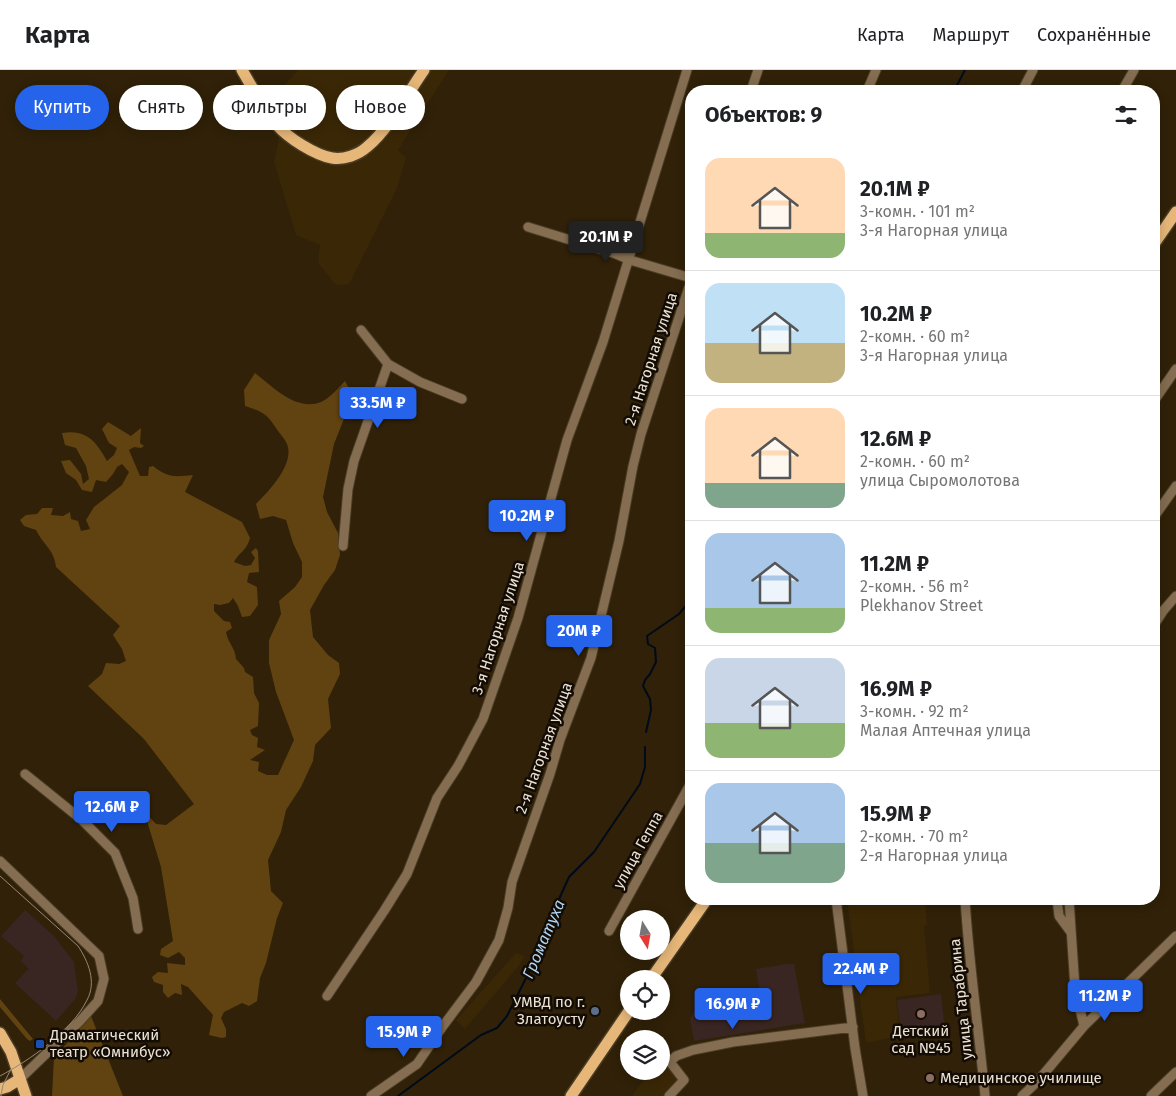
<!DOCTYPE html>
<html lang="ru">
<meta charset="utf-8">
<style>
:root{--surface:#fff;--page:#f2f2f2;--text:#202124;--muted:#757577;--line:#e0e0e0;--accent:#2563eb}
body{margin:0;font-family:"Fira Sans",sans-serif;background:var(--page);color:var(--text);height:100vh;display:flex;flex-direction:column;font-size:19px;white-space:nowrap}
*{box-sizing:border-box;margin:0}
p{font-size:16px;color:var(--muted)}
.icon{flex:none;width:28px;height:28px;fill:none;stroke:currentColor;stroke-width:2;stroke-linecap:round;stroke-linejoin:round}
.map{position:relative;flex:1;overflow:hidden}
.side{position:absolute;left:685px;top:15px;width:475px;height:820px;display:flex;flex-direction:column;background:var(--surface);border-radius:20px;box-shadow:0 2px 12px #0003}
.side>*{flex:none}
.top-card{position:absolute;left:15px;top:15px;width:475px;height:45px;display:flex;gap:10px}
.needle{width:32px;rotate:169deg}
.controls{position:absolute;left:620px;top:840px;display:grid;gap:10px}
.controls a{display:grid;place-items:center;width:50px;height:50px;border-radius:50%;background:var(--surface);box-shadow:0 2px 12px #0003;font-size:25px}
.price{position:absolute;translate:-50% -42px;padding:0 11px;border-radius:5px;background:var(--accent);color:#fff;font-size:16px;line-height:32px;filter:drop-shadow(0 1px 2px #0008)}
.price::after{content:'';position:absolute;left:50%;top:30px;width:15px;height:11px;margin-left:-8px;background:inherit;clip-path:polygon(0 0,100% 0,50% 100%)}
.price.on{background:#222;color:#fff}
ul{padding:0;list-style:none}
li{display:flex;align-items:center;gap:15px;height:125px;padding:0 20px}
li+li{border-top:1px solid var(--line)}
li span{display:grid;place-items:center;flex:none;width:140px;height:100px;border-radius:15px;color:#555}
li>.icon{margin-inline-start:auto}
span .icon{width:60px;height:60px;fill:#fffc;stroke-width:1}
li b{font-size:21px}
h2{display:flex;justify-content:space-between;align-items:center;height:60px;padding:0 20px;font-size:21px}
.pill{padding:0 18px;border-radius:22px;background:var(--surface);box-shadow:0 2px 12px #0003;font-size:18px;line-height:45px}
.pill.on{background:var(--accent);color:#fff}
header{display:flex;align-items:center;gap:30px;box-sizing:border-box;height:70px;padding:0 25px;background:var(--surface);border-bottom:1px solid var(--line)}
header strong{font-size:24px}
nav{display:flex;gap:28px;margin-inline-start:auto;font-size:18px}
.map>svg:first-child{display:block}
.built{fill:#3a2706}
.education{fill:#392622}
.green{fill:#614311}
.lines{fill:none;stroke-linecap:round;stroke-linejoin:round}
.stream{stroke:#000b1a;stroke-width:2}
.minor-casing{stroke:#4a3c25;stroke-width:11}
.major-casing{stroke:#4a3c25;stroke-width:14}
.minor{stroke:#846d51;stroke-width:9}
.major{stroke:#e6b779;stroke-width:11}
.tram{stroke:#958976;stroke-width:1}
.service-dot{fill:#5c6f8a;stroke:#130c04;stroke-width:2}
.education-dot{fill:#8d6e63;stroke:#130c04;stroke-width:2}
.transit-dot{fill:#1a4fb4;stroke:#130c04;stroke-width:2}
.labels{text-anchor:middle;stroke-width:5;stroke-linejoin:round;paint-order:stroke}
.street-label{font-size:15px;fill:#ece2d4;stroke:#130c04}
.poi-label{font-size:15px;fill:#ece2d4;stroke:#130c04;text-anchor:start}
.water-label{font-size:16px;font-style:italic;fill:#b0d5f3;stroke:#130c04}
</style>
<header>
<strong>Карта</strong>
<nav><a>Карта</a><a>Маршрут</a><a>Сохранённые</a></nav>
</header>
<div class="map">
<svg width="1176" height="1026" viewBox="0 0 1176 1026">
<rect width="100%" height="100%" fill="#302108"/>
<path class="built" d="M298 0H449L398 80 406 88 397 118 349 214 336 215 318 193 320 175 296 165 274 92 279 68 268 34Z
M847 829H925L927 855 924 856 930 923 896 927 900 966 866 973Z
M516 883 525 886 517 898 465 959 456 950Z
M661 991 670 995 682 1009 669 1026H632L650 1001H661Z"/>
<path class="education" d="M25 840 54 866 74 892 78 921 76 928 56 951 15 913 28 899 30 900 21 891 24 886 1 866Z
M787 894H794L805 953 694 971 690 948 701 931 760 923 756 899Z
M941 924 945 959 901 964 897 930Z"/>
<path class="green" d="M255 303C272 316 296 342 321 332 330 328 338 318 345 311L353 326 334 374 323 427 327 442 338 463 340 485 335 500 324 515 310 540 313 567 328 585 339 593 340 604 328 629 331 658 315 675 313 691 301 717 286 740 281 762 268 790 271 821 283 833 277 848 266 893 260 908 257 931 249 936 242 933 224 942 221 948 226 959V967L222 968 209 965 213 945 188 917 181 914 182 925 175 923 168 928 163 922V915L154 912 152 907 158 902 168 903 167 893 185 895V888L179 882 168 888 160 885 161 879 173 871 161 797 144 741 156 754 166 755 194 734 144 669 88 616 102 604 106 593 119 594 126 591 122 579 113 565 120 556 56 497C54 479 44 476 36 460L24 456 20 450 26 445 37 444 42 438H53L51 445 63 446 70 442 71 449 78 451 81 461 90 459 86 450 94 437 122 415 129 402 122 394 117 397 113 404 106 412 96 410 92 422 82 420 76 410 66 403 61 391 70 390 81 404 83 414 89 409 86 396 76 378 65 375 62 363C86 359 96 371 107 391L114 385 117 378 109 373 102 359 108 352 131 366 141 358 140 373 144 376 141 378 134 377 129 380 140 406H148L149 397 153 396C168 408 175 407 193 405L185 422 242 452 250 468C246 482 240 481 234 492L245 496 251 495 255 488 251 482 256 478 258 481 259 502 249 503 247 512 257 517 258 535 250 546 242 547 238 536 233 528 229 533 220 535 214 534V541L224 551 230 552 232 558 226 562C228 573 235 577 236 589L244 598 245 602 253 607 254 623 259 633 258 656 250 660 252 665 258 668 257 677 265 680 250 690 259 692 258 701 267 705H278L294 670 276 622 269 593V570L281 544 279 531 295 517 302 507V492L293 473 286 450 273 446 260 449 256 434C269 421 295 394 287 374 285 369 281 365 278 361 267 344 264 342 245 336L244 320Z
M0 929 33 969 30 971 27 969 0 937Z
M91 946 123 1026H52L54 988Z"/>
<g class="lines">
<path class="stream" d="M954 21 965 0
M646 662 651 640 650 629 643 616 645 610 650 604 656 592 655 578 648 574 647 566 679 544 691 530
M398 1026 481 965 497 958 507 946 548 864 555 838 569 807 594 782 640 714 645 697V677"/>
<g class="minor-casing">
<path id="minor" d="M751 21 758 0
M867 21 876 0
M1022 21 1033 0
M1122 21 1134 0
M528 157 616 184 630 190 691 208
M388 294 420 312 462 329
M1154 331 1176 299
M1154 447 1176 416
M343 476 348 419 354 391 388 294 361 260
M1154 555 1163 541 1176 526
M25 704 82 750 115 783 133 828 138 859
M0 791 99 886 104 909 98 931 80 951 20 1009
M836 829 855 978 863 1026
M965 829C969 895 979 960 985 1026
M1057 829 1059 846 1070 861
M1069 829 1075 918 1084 956
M609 861 691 713
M327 926 384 841 407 804 437 728 458 696 483 649 518 548 567 370 603 272 687 0
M371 1026 417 994 443 956 476 912 499 870 508 838 512 812 550 704 560 670 591 588 619 471 633 396 641 364 691 211
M669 1026 684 1010 670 992 676 986 693 980 733 972 853 957
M1022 1026 1037 1012 1084 956 1176 866
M1151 1026 1176 1002"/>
</g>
<g class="major-casing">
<path id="major" d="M242 0C253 19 263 38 277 55 288 68 315 85 332 88 344 90 358 85 367 77 390 58 407 24 424 0
M1154 174 1176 142
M651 909 707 829
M0 963 11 982 26 1026
M0 1019 7 1017 20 1009
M571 1026 629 941"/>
</g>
<use href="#minor" class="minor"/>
<use href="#major" class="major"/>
<path class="tram" d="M0 806 78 876C88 891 97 912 87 930 72 961 30 990 0 1006
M1 1026 3 1015 11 999"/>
</g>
<circle class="service-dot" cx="595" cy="941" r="5"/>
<g class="education-dot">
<circle cx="921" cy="944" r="5"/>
<circle cx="930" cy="1008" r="5"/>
</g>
<rect class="transit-dot" x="35" y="969" width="10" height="10" rx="2.5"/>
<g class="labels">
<g class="street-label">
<text transform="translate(651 289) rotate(-72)" y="5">2-я Нагорная улица</text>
<text transform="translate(498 558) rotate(-72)" y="5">3-я Нагорная улица</text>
<text transform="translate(544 678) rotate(-70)" y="5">2-я Нагорная улица</text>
<text transform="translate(638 780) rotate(-61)" y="5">улица Геппа</text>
<text transform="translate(961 929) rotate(-96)" y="5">улица Тарабрина</text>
</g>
<g class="poi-label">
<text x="585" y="937" text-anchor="end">УМВД по г.<tspan x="585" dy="17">Златоусту</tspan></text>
<text x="921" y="966" text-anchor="middle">Детский<tspan x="921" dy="17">сад №45</tspan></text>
<text x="50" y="970">Драматический<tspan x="50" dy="17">театр «Омнибус»</tspan></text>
<text x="940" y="1013">Медицинское училище</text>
</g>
<g class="water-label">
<text transform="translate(543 869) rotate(-67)" y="6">Громатуха</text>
</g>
</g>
</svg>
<div class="controls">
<a><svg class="needle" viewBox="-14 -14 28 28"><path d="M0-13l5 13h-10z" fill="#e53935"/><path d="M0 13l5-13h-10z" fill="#757577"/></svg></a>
<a><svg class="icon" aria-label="locate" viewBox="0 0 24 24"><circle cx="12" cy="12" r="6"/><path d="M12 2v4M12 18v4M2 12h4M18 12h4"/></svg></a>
<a><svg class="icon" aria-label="layers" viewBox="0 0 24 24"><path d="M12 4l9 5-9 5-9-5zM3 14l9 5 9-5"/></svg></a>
</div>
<b class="price on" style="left:606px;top:193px">20.1M ₽</b>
<b class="price" style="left:378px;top:359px">33.5M ₽</b>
<b class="price" style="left:527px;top:472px">10.2M ₽</b>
<b class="price" style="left:579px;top:587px">20M ₽</b>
<b class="price" style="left:112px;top:763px">12.6M ₽</b>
<b class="price" style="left:861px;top:925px">22.4M ₽</b>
<b class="price" style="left:1105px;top:952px">11.2M ₽</b>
<b class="price" style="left:733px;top:960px">16.9M ₽</b>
<b class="price" style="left:404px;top:988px">15.9M ₽</b>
<div class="top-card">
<a class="pill on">Купить</a>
<a class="pill">Снять</a>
<a class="pill">Фильтры</a>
<a class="pill">Новое</a>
</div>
<section class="side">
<h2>Объектов: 9<svg class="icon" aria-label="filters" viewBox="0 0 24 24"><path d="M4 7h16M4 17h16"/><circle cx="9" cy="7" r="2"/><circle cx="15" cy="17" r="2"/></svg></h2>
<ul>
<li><span style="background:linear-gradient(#ffd9b3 75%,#8fb573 0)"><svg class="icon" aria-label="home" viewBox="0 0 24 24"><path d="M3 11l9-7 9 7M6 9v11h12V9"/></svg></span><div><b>20.1M ₽</b><p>3-комн. · 101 m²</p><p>3-я Нагорная улица</p></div></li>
<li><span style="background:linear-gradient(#bfe0f5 60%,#c2b280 0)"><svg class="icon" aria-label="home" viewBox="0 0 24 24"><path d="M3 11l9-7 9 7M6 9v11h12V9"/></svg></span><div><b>10.2M ₽</b><p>2-комн. · 60 m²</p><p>3-я Нагорная улица</p></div></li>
<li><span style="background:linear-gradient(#ffd9b3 75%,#7fa58c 0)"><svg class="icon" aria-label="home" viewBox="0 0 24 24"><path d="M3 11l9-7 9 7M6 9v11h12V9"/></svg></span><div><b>12.6M ₽</b><p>2-комн. · 60 m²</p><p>улица Сыромолотова</p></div></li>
<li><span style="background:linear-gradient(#a9c7e8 75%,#8fb573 0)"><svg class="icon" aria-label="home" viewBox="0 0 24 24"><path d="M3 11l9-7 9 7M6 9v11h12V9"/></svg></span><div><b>11.2M ₽</b><p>2-комн. · 56 m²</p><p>Plekhanov Street</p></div></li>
<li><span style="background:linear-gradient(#c9d6e8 65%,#8fb573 0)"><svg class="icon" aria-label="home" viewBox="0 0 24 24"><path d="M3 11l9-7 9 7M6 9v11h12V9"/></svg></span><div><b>16.9M ₽</b><p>3-комн. · 92 m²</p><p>Малая Аптечная улица</p></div></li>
<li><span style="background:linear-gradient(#a9c7e8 60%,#7fa58c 0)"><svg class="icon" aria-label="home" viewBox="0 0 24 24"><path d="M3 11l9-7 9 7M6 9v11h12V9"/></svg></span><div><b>15.9M ₽</b><p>2-комн. · 70 m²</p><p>2-я Нагорная улица</p></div></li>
</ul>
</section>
</div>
